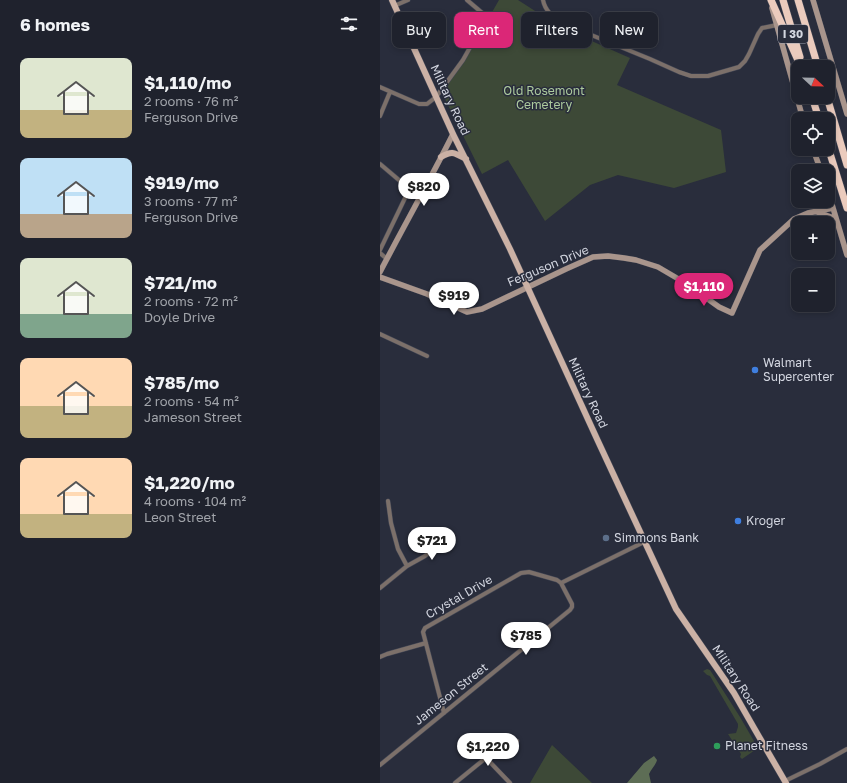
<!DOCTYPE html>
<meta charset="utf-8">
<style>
:root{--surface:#1f222d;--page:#2c2f39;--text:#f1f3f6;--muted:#a1a4aa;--line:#3c3f49;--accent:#db2777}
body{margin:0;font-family:"Golos Text",sans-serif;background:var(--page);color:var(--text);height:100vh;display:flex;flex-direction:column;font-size:15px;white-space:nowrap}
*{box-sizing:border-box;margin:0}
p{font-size:13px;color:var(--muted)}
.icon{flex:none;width:22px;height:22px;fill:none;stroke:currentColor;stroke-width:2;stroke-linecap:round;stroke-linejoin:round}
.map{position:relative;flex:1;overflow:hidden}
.drawer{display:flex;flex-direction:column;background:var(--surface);width:380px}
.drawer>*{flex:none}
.banner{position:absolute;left:12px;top:12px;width:380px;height:36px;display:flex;gap:8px}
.needle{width:26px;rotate:112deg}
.buttons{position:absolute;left:411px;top:60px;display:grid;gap:8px}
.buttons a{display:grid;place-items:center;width:44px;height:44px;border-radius:8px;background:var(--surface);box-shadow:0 2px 6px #0003,0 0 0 1px var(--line);font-size:20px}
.price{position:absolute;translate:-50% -34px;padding:0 9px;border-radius:14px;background:#fff;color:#222;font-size:13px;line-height:26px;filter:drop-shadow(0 1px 2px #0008)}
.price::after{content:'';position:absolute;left:50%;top:24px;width:12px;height:9px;margin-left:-6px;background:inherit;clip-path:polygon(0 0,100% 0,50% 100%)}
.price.on{background:var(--accent);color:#fff}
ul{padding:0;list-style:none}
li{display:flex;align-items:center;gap:12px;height:100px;padding:0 20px}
li span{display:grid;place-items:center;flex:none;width:112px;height:80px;border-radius:8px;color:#555}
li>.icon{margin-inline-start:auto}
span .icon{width:48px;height:48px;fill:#fffc;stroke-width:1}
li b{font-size:17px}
h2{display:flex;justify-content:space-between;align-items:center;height:48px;padding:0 20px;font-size:17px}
.chip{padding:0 14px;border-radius:8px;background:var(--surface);box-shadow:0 2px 6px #0003,0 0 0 1px var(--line);font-size:14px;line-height:36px}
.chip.on{background:var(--accent);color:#fff}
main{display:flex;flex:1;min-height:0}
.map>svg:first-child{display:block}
.green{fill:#3d4937}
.forest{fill:#5d6d55}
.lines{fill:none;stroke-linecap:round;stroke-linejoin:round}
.street-casing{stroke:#444856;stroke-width:5}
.secondary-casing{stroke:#444856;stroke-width:6}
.primary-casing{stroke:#444856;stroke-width:7}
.highway-casing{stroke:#444856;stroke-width:8}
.street{stroke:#7c706a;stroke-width:4}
.secondary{stroke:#a9958c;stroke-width:5.5}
.primary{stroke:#cbb1a5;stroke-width:6}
.highway{stroke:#ebcbbd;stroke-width:7}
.shop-dot{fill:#3f7fe0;stroke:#292d3c;stroke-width:1.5}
.service-dot{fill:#5c6f8a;stroke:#292d3c;stroke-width:1.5}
.leisure-dot{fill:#2e9e5b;stroke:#292d3c;stroke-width:1.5}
.labels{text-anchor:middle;stroke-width:3;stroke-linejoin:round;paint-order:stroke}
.shield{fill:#292d3c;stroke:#a0a3af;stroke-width:1}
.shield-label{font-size:11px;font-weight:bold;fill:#d3d6e0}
.park-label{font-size:12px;fill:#adcb9e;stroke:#292d3c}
.street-label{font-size:12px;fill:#d3d6e0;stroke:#292d3c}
.poi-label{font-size:12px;fill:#d3d6e0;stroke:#292d3c;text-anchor:start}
</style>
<main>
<section class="drawer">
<h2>6 homes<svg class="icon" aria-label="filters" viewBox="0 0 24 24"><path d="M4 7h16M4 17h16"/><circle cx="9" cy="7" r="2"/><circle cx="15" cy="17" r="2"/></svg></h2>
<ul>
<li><span style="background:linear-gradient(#dfe7d0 65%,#c2b280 0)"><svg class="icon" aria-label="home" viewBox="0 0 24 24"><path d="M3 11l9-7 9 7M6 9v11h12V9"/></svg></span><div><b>$1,110/mo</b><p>2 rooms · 76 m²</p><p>Ferguson Drive</p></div></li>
<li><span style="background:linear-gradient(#bfe0f5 70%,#b9a48a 0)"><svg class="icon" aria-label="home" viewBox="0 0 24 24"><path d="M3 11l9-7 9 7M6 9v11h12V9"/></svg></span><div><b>$919/mo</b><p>3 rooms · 77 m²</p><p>Ferguson Drive</p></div></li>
<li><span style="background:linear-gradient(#dfe7d0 70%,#7fa58c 0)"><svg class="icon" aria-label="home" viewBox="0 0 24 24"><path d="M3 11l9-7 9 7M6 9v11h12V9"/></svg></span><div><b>$721/mo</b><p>2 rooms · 72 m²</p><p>Doyle Drive</p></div></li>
<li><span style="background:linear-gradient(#ffd9b3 60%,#c2b280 0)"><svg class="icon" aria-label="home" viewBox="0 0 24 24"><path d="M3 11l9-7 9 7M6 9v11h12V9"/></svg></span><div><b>$785/mo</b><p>2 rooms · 54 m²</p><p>Jameson Street</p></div></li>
<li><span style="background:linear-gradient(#ffd9b3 70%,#c2b280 0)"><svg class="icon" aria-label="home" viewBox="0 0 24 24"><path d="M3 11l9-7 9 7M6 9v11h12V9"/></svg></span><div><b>$1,220/mo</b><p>4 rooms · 104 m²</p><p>Leon Street</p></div></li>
</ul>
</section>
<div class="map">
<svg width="467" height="783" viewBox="0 0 467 783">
<rect width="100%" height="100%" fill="#292d3c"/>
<path class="green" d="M119 0H138L180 27 250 58 237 85 341 130 346 172 294 188 238 175 210 185 165 221 128 160 102 174 62 93 87 56Z
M327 669 330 670 360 717 378 748 362 759 360 757 361 754 348 734 356 733 358 727V724L330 676 327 675 323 671Z
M172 745 212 783H150Z"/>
<path class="forest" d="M274 756 277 760C276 765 271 769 269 774L271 783H247L264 763Z"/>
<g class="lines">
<g class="street-casing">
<path id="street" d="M163 0C165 11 173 17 182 23L270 59 299 72 311 76H328L359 67 365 61 369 54 378 34 382 28 397 25
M14 6 28 0
M0 87 39 104H47L56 97 83 60 107 17 87 0
M0 116 10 92
M0 164 26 186 27 194 0 250
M0 253 7 259
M0 334 47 356
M8 501 11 523 18 549 27 566
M0 588 27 566 45 556 55 548 61 538
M0 657 7 654 46 643
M64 713 43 632 45 628 141 573 149 572 177 580 181 583
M106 758 130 783
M0 765 190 610 192 607V604L181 583 264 542
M405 781 440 764 467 749
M75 783 128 740 137 741"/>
</g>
<g class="secondary-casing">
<path id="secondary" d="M433 0 467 114
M392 8 423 119
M433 149 441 171
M448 191 467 255
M437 212 451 217 457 222
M0 272C24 226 50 180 73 134
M0 277 47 294 87 312 102 309 186 269 213 257 228 256 244 258 256 260 278 267 307 284 339 307 352 313 380 250 414 219 428 213 453 208"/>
</g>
<g class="primary-casing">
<path id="primary" d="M12 0 73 134 130 249 217 439 296 609 354 693 374 728 406 783
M61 157C72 150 75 153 86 159"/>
</g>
<g class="highway-casing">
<path id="highway" d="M391 0 421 67
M403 0 420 57
M418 0 438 67
M432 97 439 119
M447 97 467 165
M448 147 467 208"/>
</g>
<use href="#street" class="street"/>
<use href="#secondary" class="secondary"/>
<use href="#primary" class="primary"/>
<use href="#highway" class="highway"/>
</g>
<g class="shop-dot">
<circle cx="375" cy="370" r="4"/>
<circle cx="358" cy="521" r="4"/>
</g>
<circle class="service-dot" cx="226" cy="538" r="4"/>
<circle class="leisure-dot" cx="337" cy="746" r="4"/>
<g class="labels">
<rect class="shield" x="398" y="25" width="30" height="18" rx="3"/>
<g class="shield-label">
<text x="413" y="38">I 30</text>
</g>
<g class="park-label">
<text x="164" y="95">Old Rosemont<tspan x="164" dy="14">Cemetery</tspan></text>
</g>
<g class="street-label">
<text transform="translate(70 100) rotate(65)" y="4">Military Road</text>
<text transform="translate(168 266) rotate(-23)" y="4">Ferguson Drive</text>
<text transform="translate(208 393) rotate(65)" y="4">Military Road</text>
<text transform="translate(79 597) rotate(-30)" y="4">Crystal Drive</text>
<text transform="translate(356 678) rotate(57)" y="4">Military Road</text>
<text transform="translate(71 694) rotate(-39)" y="4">Jameson Street</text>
</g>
<g class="poi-label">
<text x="383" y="367">Walmart<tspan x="383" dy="14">Supercenter</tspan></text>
<text x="366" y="525">Kroger</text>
<text x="234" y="542">Simmons Bank</text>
<text x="345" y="750">Planet Fitness</text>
</g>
</g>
</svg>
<div class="buttons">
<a><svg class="needle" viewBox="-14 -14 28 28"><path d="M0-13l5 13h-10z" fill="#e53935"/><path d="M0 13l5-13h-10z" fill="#a1a4aa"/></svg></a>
<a><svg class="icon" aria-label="locate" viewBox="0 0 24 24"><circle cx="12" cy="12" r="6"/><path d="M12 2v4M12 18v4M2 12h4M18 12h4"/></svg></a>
<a><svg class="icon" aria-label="layers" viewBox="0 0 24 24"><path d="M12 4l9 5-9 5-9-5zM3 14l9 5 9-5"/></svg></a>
<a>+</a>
<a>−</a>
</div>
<b class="price" style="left:44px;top:207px">$820</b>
<b class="price on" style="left:324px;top:307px">$1,110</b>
<b class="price" style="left:74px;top:316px">$919</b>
<b class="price" style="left:52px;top:561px">$721</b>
<b class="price" style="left:146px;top:656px">$785</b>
<b class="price" style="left:108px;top:767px">$1,220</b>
<div class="banner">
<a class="chip">Buy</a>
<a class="chip on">Rent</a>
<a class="chip">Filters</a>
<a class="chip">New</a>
</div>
</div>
</main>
